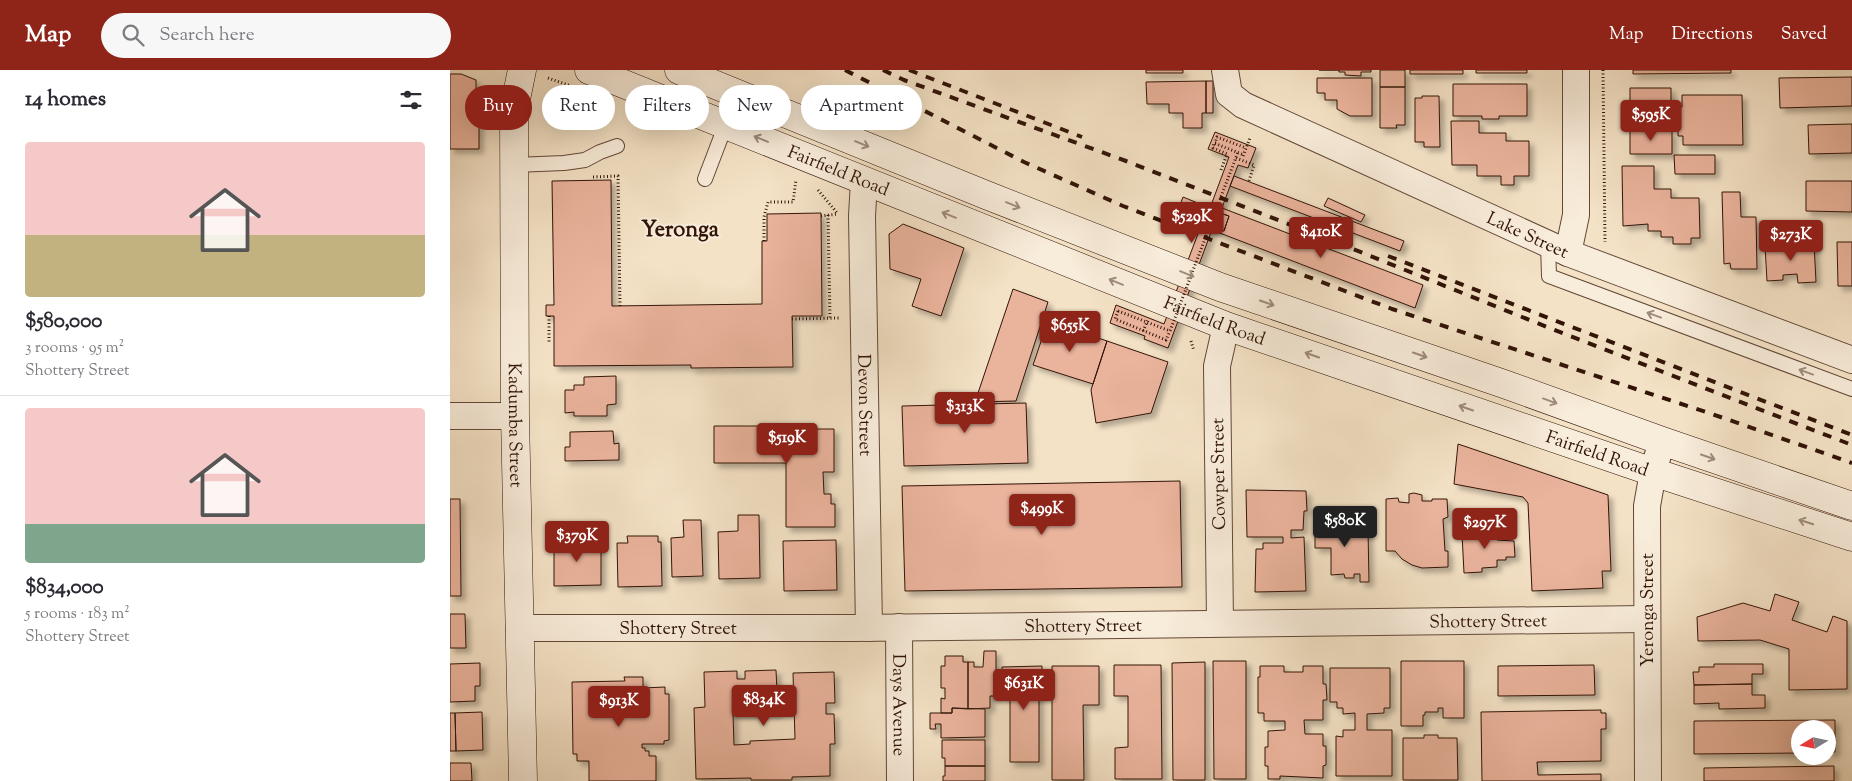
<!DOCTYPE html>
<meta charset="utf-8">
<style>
:root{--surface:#fff;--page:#f7f7f7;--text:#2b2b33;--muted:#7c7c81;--line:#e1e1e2;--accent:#8f2418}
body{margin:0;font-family:"Sorts Mill Goudy",serif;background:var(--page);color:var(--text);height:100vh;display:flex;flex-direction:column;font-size:19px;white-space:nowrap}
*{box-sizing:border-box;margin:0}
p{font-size:16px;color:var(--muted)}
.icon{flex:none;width:28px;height:28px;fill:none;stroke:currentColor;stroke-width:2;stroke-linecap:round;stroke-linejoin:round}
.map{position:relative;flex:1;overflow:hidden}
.drawer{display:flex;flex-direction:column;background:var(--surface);width:450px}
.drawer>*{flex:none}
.hud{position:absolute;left:15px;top:15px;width:475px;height:45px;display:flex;gap:10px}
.needle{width:32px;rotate:260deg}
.fabs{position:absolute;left:1341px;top:650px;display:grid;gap:10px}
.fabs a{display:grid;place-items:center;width:45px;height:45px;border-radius:50%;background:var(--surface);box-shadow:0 5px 20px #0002;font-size:25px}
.price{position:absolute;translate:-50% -42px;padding:0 11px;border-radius:5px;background:var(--accent);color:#fff;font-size:16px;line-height:32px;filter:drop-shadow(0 1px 2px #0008)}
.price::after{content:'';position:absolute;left:50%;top:30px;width:15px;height:11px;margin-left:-8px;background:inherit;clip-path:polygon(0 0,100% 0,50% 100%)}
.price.active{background:#222;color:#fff}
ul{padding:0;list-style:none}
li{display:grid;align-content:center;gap:10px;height:265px;padding:0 25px}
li+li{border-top:1px solid var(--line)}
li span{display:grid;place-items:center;height:155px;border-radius:5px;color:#555}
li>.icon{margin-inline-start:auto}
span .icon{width:90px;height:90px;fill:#fffc;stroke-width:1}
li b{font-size:21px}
h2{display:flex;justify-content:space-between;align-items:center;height:60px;padding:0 25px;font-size:21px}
.chip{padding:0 18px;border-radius:22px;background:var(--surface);box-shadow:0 5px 20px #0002;font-size:18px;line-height:45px}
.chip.active{background:var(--accent);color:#fff}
header{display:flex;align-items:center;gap:30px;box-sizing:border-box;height:70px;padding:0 25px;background:var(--accent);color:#fff}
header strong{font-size:24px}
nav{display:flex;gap:28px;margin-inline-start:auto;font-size:18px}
.search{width:350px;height:45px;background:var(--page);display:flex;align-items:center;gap:12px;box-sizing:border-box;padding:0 18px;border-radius:28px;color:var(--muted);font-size:19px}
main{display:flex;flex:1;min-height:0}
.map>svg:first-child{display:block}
.building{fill:#eab39c;stroke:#321407;filter:url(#shadow)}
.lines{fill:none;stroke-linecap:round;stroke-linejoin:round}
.lane-casing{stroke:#624837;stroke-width:16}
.street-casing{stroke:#624837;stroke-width:28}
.secondary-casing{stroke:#321407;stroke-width:29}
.path{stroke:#321407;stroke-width:3;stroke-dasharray:1 2.5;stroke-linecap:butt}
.lane{stroke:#f8ecda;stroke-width:14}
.street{stroke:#f8ecda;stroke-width:26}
.secondary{stroke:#f8ecda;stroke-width:28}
.rail{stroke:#321407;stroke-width:4;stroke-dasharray:9 9;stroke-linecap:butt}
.path-bridge{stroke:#321407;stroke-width:3;stroke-dasharray:1 2.5;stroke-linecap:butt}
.oneway{stroke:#9f8b7b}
.labels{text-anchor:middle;stroke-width:4;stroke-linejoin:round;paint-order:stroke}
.street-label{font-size:18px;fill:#321407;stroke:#f8ecda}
.district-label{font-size:22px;font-weight:bold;fill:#321407;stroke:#f8ecda}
</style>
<header>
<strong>Map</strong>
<div class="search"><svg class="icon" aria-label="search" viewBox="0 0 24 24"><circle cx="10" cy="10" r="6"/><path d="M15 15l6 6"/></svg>Search here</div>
<nav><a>Map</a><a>Directions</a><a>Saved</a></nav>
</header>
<main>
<section class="drawer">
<h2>14 homes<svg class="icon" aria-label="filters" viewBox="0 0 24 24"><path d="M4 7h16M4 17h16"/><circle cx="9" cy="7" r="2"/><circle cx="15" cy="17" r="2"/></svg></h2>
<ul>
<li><span style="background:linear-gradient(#f6c9c9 60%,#c2b280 0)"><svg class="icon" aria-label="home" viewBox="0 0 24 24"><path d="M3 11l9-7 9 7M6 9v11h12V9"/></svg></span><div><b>$580,000</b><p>3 rooms · 95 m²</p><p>Shottery Street</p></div></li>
<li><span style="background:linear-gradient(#f6c9c9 75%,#7fa58c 0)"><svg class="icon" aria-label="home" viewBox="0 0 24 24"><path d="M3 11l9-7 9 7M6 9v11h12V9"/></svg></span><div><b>$834,000</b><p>5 rooms · 183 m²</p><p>Shottery Street</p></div></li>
</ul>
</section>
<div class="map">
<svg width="1402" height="711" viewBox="0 0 1402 711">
<defs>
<filter id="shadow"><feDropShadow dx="4.5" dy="4.5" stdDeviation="2.5" flood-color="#0004"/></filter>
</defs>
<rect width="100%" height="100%" fill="#f4e2c6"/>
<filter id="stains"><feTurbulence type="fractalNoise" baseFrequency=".004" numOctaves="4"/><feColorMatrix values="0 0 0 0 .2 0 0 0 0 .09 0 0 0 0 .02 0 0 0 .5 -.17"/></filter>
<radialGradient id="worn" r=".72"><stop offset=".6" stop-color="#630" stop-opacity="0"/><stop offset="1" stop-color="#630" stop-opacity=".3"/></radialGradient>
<path class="building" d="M696 0H733V3H696Z
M869 0H921V2H911V6L895 5V2H889V0Z
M930 0H955V17H930Z
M960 0H1013V4H960Z
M1026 0H1077V3H1026Z
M1183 0H1281V3L1183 4Z
M0 4H11L26 10V33H29V79H0Z
M1402 7V36L1330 38 1329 8Z
M867 8H922V46H900L887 39V30H875V23H867Z
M756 11H763V43H756Z
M756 11V43H752V58H733V43H719V34H697L696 12Z
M1003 14H1077V46H1049V49H1032V46H1003Z
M930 17H955V55H946L947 58H930Z
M1180 18H1221V40H1180Z
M1232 25H1292L1293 75H1233V66H1228V37H1232Z
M972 26H989L990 77H974V72H965V28H972Z
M1001 51H1029V63H1056V71H1079V106H1064V115H1051V106H1027V95H1002Z
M1402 54V83L1359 84 1358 55Z
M1180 61H1222V84H1180Z
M765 62 806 78 798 98 788 95 770 143 779 146 774 161 763 157 718 278 694 269 695 266 660 253 666 235 714 254 752 153 727 143 733 127 760 138 779 87 758 79Z
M1224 85H1265V104H1225Z
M1172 96H1204V119H1221V128H1249L1250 168H1241V174H1223V167H1211V161H1198V154L1173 156Z
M784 106 954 171 950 181 780 116Z
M161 110 162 236 312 234V171H317V144L371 143 372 246H342L343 297 241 298V295L104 296V246H96V235H104L102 111Z
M1356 111H1402V142L1356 141Z
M1272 122H1290L1291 147H1306L1307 199H1281L1280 193 1274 194Z
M878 128 915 145 911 152 874 136Z
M772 138 973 215 965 238 762 160 763 157 774 161 779 146 770 143Z
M453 154 514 178 491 246 462 236 471 209 440 199 439 164Z
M1387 172H1402V216H1388Z
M1364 173 1366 212 1348 213 1347 204 1333 205V210L1317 211 1315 176Z
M563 219 598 232 566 331 525 332Z
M598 251 657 271 643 314 583 295Z
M657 271 718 292 701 343 646 353 641 320Z
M166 306V334L157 335V346H124V342L115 343V320H124V315H134V307Z
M576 333 578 393 454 396 452 336Z
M264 356H347L348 359H384V402H373L374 424H381V434H385V457H336V393H264Z
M163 361 164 374 169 373V390L115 391V377H120V362Z
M1008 374 1158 425 1161 501H1152L1153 518 1082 521 1078 433 1073 427 1004 414Z
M730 411 732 517 455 521 452 416Z
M796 420 856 421 857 441H854L853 460H841V468L854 467 856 521 805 522 806 479H813V473H833V467H797Z
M964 423 972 425V431H982V429H997L998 447 993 449 995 481H998V497L972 498 962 495 952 489 945 481H936V429L948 428 949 432 959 433V424Z
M0 429H10L11 526H0Z
M288 445H309L310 508 269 509 268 462 288 461Z
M233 450H251L253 506 222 507 221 468 234 467Z
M865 452H913L914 460H918L919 512H910V504H904V508H895L894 504 881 505V478H865Z
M1031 457H1043V463L1047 462V470L1064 471 1065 487H1056V490H1047V497L1032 498V502L1014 503 1012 464 1032 461Z
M177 466H208V472H211L212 516 168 517 167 473H178Z
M104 470H151V515L104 516Z
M386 470 387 520 334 521 333 471Z
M1325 524 1349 532 1342 550 1377 562 1383 546 1397 551V619L1339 620V579L1310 570 1248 571 1247 547 1293 533 1320 541Z
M0 544H15L16 578H0Z
M534 581H546V626H540V638L518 639V592H524V597H533Z
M495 586H513V592H518V639L502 638V643H491V628L495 629V618H491V596H495Z
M763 591H796V709H764Z
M951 591H1014V648H993V638H988V642H975V645H973V656H951Z
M755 592V710H723L722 593Z
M30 593V616H25V631L0 632V594Z
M1264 594H1313V604H1302V614L1244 615 1243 602H1249V597H1264Z
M664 595H711L712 709H665V678L678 677V626H664Z
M1144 595 1145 625 1048 626V596Z
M592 596V624H589V692H560V626H552V597Z
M602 596H649V635H633L634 710H602Z
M810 596H834V602H853V596H873V614H876L877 630H873V650H854L855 664H873V676H876V695L873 696V708L830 706V709H818V696H815V677H818V661L835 660V651H814V643H808V607H810Z
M880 598H940V638H934V643L917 644V660H942V706H886V666L893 667V660H905V643L893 644V638H887V632H880Z
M326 600 328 643 283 644 284 675 300 674V671L345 669 343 603 384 602 385 633H376V644H384L385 674H380V706L342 707V710H301V708L246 709 244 638 255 637 254 602 287 601V609H295V601Z
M174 607H193V618L215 617V624H219V670L214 671V674H192V678H195V681H199V686H206V711H139V691H127V684H123L122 612 175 611Z
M1302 614V625H1315V638L1269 639V633L1244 634V615Z
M502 638 535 639V667L491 668V654H485L486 659H480V643H502Z
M1151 640V643H1156V659H1151V691L1087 692 1088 705 1151 704V711H1032L1031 642Z
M32 642 33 680 6 681 5 643Z
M0 643H5L6 681H0Z
M1385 650V682H1378V659H1350V683L1244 684V651Z
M974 665H988V668H1007L1008 710H953V668H974Z
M492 670H535V696H495V688H492Z
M0 693H21L22 711H0Z
M495 696H535V711H493V706H495Z
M1384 696V711H1254V698Z"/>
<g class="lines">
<g class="lane-casing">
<path id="lane" d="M64 95 114 93 135 90 150 82 167 76
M255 109 276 54
M1098 174 1099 206 1402 319"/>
</g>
<g class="street-casing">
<g id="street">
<path id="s1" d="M775 0 779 24 793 35 1118 183 1402 290"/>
<path id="s2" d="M414 111 412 146 419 558"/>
<path d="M1118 183 1126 145V0"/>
<path d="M0 346H65"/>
<path d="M770 553 767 296 776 256"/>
<path id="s3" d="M449 557 450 711"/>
<path id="s4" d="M69 558H404L1196 549"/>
<path d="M1198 711 1197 436 1203 402 1212 371"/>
</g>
</g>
<g class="secondary-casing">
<g id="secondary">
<path id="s5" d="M72 0 64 39 65 346 73 711"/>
<path id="s6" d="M139 0 776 256 1203 402 1402 467"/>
<path d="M229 0 536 125 770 217 1054 314 1212 371 1402 436"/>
</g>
</g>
<path class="path" d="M1153 0 1155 172
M98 8 121 16
M766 73H765L767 67 796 78
M793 86 800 68
M786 88 804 95 799 111
M771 100 777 84 763 78 764 73 794 85
M143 107 168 106 170 236
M368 120 388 144
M378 145 380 248
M764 145 735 134 732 141 771 155
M371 146 388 144
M314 171V147L318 132H343L346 110
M668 241 665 249 716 270 720 261
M99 246V274
M342 249 389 248
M693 261 698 250
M741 271 744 281"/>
<use href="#lane" class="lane"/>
<use href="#street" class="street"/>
<use href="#secondary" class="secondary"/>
<path class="rail" d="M395 0 574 92 673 136 942 239 1262 344 1402 393
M433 0 454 10 676 91 913 183 1102 259 1402 375
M459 0 632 67
M938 186 1402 365"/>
<path class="path-bridge" d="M668 241 720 261 788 82"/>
</g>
<defs><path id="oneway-shaft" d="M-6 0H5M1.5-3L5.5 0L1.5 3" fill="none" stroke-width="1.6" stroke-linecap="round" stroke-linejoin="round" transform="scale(1.25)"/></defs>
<g class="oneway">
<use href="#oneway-shaft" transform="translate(311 69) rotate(-158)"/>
<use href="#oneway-shaft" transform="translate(412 74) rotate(22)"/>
<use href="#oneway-shaft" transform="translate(563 135) rotate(22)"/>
<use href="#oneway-shaft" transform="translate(499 145) rotate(-158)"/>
<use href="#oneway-shaft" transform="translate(737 204) rotate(22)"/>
<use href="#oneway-shaft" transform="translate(666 212) rotate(-158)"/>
<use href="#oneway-shaft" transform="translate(817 233) rotate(19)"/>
<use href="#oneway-shaft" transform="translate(1204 245) rotate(-160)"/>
<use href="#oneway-shaft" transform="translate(862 285) rotate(-161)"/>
<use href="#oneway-shaft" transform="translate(970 285) rotate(19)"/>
<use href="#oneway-shaft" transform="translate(1356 302) rotate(-160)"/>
<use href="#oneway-shaft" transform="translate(1100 331) rotate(20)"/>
<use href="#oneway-shaft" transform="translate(1016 338) rotate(-161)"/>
<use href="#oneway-shaft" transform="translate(1258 387) rotate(19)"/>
<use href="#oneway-shaft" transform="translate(1356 452) rotate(-162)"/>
</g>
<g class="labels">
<g class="street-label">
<text dy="6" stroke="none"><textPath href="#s6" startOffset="269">Fairfield Road</textPath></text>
<text dy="6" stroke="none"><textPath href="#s1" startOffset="355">Lake Street</textPath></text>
<text dy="6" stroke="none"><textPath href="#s6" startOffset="674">Fairfield Road</textPath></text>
<text dy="6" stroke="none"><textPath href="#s2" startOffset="224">Devon Street</textPath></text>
<text dy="6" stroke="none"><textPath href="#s5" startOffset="356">Kadumba Street</textPath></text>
<text dy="6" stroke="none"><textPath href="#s6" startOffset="1079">Fairfield Road</textPath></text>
<text transform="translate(768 404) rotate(-91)" y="6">Cowper Street</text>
<text transform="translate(1197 540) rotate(-90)" y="6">Yeronga Street</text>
<text dy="6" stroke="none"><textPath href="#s4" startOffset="969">Shottery Street</textPath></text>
<text dy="6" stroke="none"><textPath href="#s4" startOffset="564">Shottery Street</textPath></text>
<text dy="6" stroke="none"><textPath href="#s4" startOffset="159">Shottery Street</textPath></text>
<text dy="6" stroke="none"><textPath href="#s3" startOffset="78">Days Avenue</textPath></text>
</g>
<g class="district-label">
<text x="230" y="166">Yeronga</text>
</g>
</g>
<rect width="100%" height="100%" filter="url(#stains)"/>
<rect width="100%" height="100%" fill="url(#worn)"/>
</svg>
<div class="fabs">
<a><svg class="needle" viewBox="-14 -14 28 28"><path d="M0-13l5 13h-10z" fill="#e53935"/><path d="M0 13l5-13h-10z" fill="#7c7c81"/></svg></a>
</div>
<b class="price" style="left:1201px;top:72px">$595K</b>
<b class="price" style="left:742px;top:174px">$529K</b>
<b class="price" style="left:871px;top:189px">$410K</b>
<b class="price" style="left:1341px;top:192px">$273K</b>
<b class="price" style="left:620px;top:283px">$655K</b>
<b class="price" style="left:515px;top:364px">$313K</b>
<b class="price" style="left:337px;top:395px">$519K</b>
<b class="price" style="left:592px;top:466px">$499K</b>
<b class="price active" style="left:895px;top:478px">$580K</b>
<b class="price" style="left:1035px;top:480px">$297K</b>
<b class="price" style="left:127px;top:493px">$379K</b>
<b class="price" style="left:574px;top:641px">$631K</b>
<b class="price" style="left:314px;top:657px">$834K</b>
<b class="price" style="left:169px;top:658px">$913K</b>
<div class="hud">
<a class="chip active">Buy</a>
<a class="chip">Rent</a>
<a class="chip">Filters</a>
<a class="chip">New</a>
<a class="chip">Apartment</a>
</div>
</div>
</main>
